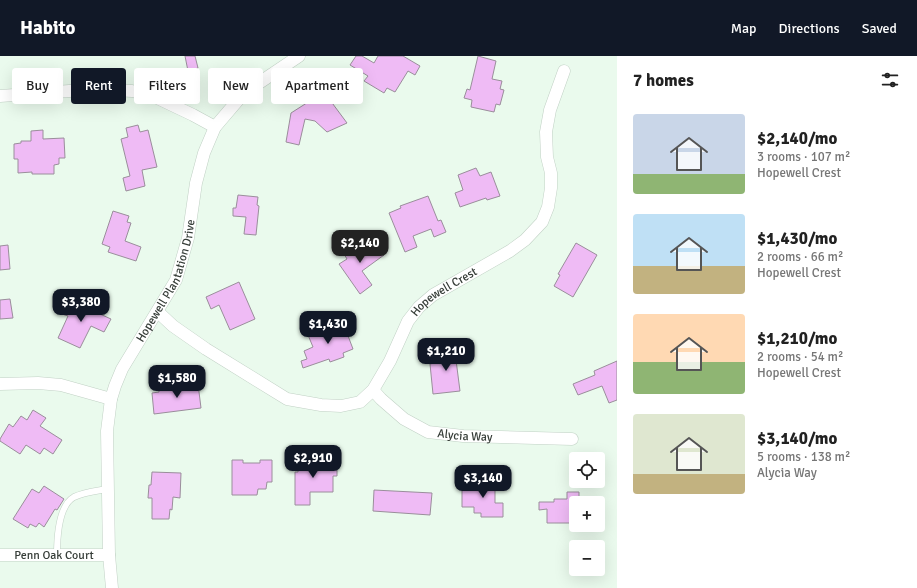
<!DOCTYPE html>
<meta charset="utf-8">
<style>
:root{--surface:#fff;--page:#f6f6f6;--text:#222;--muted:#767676;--accent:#111827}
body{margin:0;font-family:Signika,sans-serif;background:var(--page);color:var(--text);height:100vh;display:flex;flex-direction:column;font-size:15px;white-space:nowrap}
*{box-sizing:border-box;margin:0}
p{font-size:13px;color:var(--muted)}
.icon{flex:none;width:22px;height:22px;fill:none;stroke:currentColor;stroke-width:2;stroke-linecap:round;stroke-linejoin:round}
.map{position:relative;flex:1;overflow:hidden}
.side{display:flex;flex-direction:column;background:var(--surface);width:300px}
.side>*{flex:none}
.top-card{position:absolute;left:12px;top:12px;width:380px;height:36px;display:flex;gap:8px}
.buttons{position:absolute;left:569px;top:396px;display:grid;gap:8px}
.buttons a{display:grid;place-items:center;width:36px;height:36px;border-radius:4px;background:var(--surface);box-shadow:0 4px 16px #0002;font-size:20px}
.price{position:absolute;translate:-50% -34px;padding:0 9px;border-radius:8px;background:var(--accent);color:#fff;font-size:13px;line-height:26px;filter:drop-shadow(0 1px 2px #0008)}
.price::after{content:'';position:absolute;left:50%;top:24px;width:12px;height:9px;margin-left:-6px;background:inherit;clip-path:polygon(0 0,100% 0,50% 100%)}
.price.selected{background:#222;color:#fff}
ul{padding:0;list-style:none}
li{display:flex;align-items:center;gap:12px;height:100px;padding:0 16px}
li span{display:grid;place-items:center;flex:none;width:112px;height:80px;border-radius:4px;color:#555}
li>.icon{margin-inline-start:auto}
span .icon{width:48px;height:48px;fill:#fffc;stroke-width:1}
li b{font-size:17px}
h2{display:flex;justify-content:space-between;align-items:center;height:48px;padding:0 16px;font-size:17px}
.tag{padding:0 14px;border-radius:4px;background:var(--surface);box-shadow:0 4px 16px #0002;font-size:14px;line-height:36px}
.tag.selected{background:var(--accent);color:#fff}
header{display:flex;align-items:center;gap:24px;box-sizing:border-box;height:56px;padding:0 20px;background:var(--accent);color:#fff}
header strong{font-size:19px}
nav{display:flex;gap:22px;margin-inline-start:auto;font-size:14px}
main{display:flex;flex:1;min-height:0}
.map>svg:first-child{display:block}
.building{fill:#efbbf5;stroke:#9a8e9b}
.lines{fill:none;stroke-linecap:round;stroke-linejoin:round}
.lane-casing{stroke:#c1d1c5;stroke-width:7}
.street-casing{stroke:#c1d1c5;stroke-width:13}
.lane{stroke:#fff;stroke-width:6}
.street{stroke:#fff;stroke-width:12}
.labels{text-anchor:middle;stroke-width:3;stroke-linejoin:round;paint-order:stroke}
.street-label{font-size:12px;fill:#363d38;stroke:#fff}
</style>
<header>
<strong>Habito</strong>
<nav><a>Map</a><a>Directions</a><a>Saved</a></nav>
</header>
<main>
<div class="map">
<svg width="617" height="532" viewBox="0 0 617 532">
<rect width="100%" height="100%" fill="#eafaed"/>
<path class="building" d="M185 0H195L198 12 188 15Z
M356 0H362L374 7 378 0H403L420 10 415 19 408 15 395 36 387 32 384 37 364 25 368 20 350 9Z
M478 0 496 5 492 23 502 25 500 33 504 34 500 49 496 48 494 56 471 51 472 44 464 42 467 33 470 34Z
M324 36 347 67 327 76 315 65 305 63 299 89 286 86 291 57Z
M138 69 140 76 148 74 157 111 142 114 145 130 126 135 123 122 130 120 121 83 128 81 126 72Z
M43 74V83L64 82 65 102H59V108L54 109V118H32V116L18 117V103H14V88L21 87V85H31V75Z
M476 112 480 120 491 116 500 140 487 144 486 142 460 151 455 137 463 134 458 119Z
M238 139 258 141 257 149 259 150 256 179 244 178 246 161 233 160V152H236Z
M428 140 438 165 441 164 446 176 434 181 431 173 413 180 417 191 405 196 389 157 401 152 400 150Z
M113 155 129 160 127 166 131 167 125 185 141 191 136 205 108 196 110 191 102 188Z
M365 183 370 191 375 187 384 199 362 215 372 229 360 238 339 208 347 203 344 198Z
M576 187 597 199 573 241 554 230 560 219 558 218Z
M8 189 10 213 0 214V190Z
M239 226 255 263 230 274 219 249 211 253 206 241Z
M10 243 13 262 0 263V244Z
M69 244 111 263 104 276 91 270 80 292 58 282 68 260 62 258Z
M342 264 353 293 343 297 344 301 330 306 329 303 303 312 301 305 307 303 304 295 313 291 308 279 330 271 329 269Z
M459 292 460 303 456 304 460 335 433 338 430 308 434 307V302L441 301 440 294Z
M617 305V344L609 347 602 330 578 339 573 328 595 319 594 315Z
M198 328 201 352 154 358 152 337 159 336V333Z
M33 354 46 362 40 370 62 384 53 398 44 392 40 398 26 389 20 398 0 385V383L9 368 13 371 21 360 27 364Z
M298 400H310V406H337V420H333V436H310V449H295V416H298Z
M232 404H243V407H260V404H272V426H267L266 433H258L257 439H232Z
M152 416 181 417 180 442 173 441 172 454 170 453 169 463H152V442H148L149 429H151Z
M483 423 495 424V447H503V461H481V457H474V451H462V430H483Z
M44 430 64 443 57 454 55 453 44 471 39 467 36 471 30 468 28 472 13 463 32 433 39 437Z
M374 434 432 437 430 459 373 455Z
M567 436H579V447H576V467H547V453L539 454V446H554V443H567Z"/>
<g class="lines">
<g class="lane-casing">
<path id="lane" d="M57 499C57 483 58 450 74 441 84 436 96 435 107 433"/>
</g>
<g class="street-casing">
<g id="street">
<path d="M0 40 97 33 132 35 151 39 193 59 215 71"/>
<path id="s1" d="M158 256 173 270 206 293 287 343 321 349 341 350 360 346 373 334 390 305 408 265 419 251 433 239 510 195 525 184 542 166 548 151 551 132V117L547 101 546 76 550 54 564 15"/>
<path d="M0 328 38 327 61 329 111 343"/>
<path id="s2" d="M373 334 381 343 404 363 428 376 463 380 572 383"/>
<path id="s3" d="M0 499H109"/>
<path id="s4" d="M112 532 109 499 107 375 111 343 115 330 122 313 176 224 188 182 196 127 204 97 215 71 238 44 259 27 299 0"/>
</g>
</g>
<use href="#lane" class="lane"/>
<use href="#street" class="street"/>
</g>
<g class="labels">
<g class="street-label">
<text dy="4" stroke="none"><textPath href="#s4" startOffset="321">Hopewell Plantation Drive</textPath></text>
<text dy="4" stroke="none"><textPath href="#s1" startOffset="372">Hopewell Crest</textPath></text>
<text dy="4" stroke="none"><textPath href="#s2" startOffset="107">Alycia Way</textPath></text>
<text dy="4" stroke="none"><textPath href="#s3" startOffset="54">Penn Oak Court</textPath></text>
</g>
</g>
</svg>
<div class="buttons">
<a><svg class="icon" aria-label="locate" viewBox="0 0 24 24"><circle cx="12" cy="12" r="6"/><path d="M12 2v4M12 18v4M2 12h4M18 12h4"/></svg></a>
<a>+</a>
<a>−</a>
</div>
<b class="price selected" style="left:360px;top:208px">$2,140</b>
<b class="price" style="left:81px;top:267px">$3,380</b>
<b class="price" style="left:328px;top:289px">$1,430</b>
<b class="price" style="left:446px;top:316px">$1,210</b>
<b class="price" style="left:177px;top:343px">$1,580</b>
<b class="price" style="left:313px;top:423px">$2,910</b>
<b class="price" style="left:483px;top:443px">$3,140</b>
<div class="top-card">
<a class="tag">Buy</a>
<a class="tag selected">Rent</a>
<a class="tag">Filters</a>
<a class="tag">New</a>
<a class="tag">Apartment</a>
</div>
</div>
<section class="side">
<h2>7 homes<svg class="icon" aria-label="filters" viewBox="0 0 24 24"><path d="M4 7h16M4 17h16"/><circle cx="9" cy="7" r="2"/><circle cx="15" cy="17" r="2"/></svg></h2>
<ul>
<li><span style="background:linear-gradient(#c9d6e8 75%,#8fb573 0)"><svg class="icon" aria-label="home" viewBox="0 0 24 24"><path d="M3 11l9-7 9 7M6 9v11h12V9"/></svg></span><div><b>$2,140/mo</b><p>3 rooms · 107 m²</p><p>Hopewell Crest</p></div></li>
<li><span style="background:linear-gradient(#bfe0f5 65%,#c2b280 0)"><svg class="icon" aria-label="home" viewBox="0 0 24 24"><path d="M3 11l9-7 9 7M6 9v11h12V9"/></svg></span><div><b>$1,430/mo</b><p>2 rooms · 66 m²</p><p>Hopewell Crest</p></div></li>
<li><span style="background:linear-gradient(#ffd9b3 60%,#8fb573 0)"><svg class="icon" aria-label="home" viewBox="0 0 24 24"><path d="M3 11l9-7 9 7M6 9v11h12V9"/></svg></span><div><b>$1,210/mo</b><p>2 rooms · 54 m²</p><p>Hopewell Crest</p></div></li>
<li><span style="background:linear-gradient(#dfe7d0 75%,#c2b280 0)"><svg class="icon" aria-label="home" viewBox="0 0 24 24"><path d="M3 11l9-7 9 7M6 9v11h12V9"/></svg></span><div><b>$3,140/mo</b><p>5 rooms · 138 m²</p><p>Alycia Way</p></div></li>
</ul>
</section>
</main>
